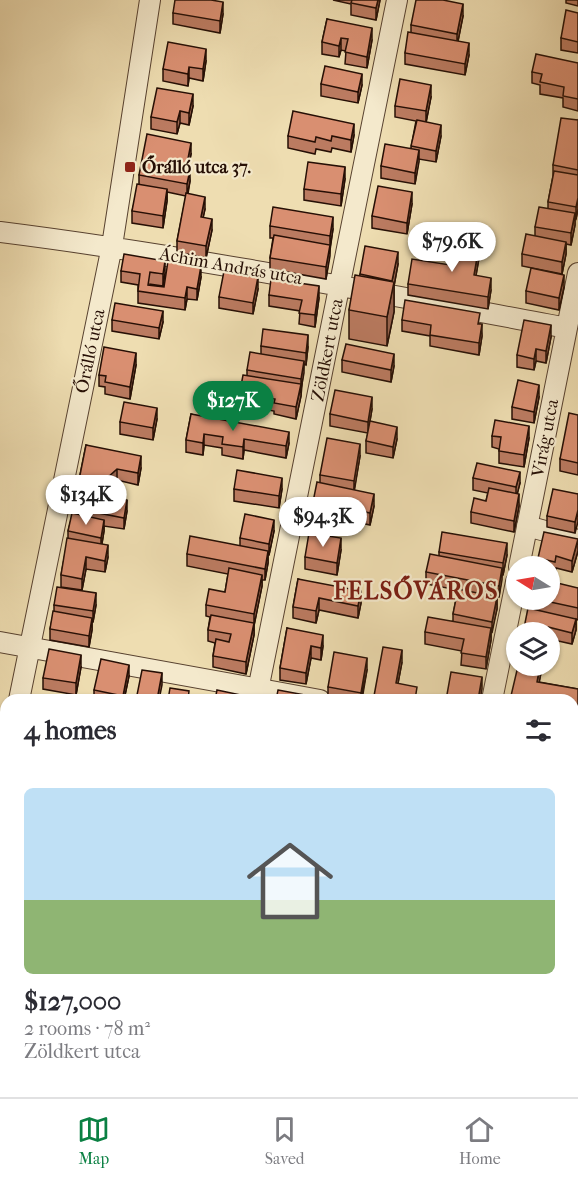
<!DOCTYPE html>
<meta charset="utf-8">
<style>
:root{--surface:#fff;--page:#f7f7f7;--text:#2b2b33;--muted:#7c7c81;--line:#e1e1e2;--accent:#0b8043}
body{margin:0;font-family:"IM FELL French Canon",serif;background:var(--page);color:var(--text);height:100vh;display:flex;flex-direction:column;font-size:22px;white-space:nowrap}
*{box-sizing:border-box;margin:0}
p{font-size:20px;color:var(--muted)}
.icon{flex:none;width:33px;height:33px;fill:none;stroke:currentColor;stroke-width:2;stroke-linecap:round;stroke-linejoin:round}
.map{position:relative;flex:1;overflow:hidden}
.drawer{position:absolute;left:0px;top:694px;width:579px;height:404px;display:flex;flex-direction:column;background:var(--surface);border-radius:18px 18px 0 0;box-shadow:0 2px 4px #0004}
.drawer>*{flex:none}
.needle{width:39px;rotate:281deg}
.fabs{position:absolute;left:506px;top:556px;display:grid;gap:12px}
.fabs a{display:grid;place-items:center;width:54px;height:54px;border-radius:50%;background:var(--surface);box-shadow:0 2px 4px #0004;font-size:30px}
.price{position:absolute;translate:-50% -51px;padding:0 14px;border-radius:21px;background:#fff;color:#222;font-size:20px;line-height:39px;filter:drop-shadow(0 2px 3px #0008)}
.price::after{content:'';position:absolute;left:50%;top:36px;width:18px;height:14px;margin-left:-9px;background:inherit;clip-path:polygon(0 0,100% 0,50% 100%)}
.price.on{background:var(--accent);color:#fff}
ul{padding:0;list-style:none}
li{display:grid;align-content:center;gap:12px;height:318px;padding:0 24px}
li span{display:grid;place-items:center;height:186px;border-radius:9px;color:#555}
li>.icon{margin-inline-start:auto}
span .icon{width:108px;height:108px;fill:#fffc;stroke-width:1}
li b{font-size:26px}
h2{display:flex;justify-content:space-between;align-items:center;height:72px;padding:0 24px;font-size:26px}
.tab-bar{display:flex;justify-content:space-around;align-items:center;height:84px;border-top:2px solid var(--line);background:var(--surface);font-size:16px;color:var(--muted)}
.tab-bar a{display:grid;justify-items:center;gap:3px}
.tab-bar .on{color:var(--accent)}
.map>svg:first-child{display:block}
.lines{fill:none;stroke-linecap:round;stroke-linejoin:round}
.minor-casing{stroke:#584230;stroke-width:22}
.minor{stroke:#f4e9cc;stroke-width:20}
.wall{fill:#bb7b61;stroke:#260f05;stroke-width:1.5}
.shaded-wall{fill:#98644f;stroke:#260f05;stroke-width:1.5}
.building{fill:#d98f71;stroke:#260f05;stroke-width:1.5}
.poi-dot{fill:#8f2418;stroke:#f4e9cc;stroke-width:2}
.labels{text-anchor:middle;stroke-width:4.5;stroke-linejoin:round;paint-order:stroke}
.poi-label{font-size:18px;font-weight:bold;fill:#260f05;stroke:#f4e9cc;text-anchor:start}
.street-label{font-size:18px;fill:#260f05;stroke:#f4e9cc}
.district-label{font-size:24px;font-weight:bold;letter-spacing:1.5px;fill:#7a1f14;stroke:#f4e9cc}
</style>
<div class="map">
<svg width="578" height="1097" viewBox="0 0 578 1097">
<rect width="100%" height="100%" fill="#eeddb1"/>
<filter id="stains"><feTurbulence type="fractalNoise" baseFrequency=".00333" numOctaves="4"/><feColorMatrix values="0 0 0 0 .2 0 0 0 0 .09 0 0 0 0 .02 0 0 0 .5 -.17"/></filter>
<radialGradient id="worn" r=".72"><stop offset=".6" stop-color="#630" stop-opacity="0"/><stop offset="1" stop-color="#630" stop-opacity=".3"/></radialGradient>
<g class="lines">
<g class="minor-casing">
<path id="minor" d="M0 232C190 256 378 293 567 328
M527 526 578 540
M519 567 578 273
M0 642 320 700
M19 700 112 246 150 0
M256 700 397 0
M492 700 516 582
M0 794 6 765
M573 1008 578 980
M572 1092 578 1094
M179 1097 180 1092
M386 1097 399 1092"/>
</g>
<use href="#minor" class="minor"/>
</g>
<path class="wall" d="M333 0H380L376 20 351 15V4Z
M566 0H578V6L566 3Z
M173 13 223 14 220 33 173 24Z
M578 13V53L561 50V38Z
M463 16 458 41 469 55 465 75 405 64V53L411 32V25Z
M327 19 372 40 367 68 345 64 346 51 341 50 339 57 322 54V42Z
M206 61 203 81 189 78 188 86 163 81V69Z
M578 63V111L563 107V98L540 94V85L532 83V72Z
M321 84 362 85 358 103 321 96Z
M431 97 426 122 441 136 436 162 419 159 415 184 381 178V166L411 148 416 121 395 117V106Z
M193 106 189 125 180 123 177 134 151 129V117Z
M578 120V209L576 219 575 218V225L571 245 566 244V254L562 274 522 266V254L535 236V227L548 208V202L553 176V165Z
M354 135 351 152 332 148 331 152 316 149 315 154 288 148V136Z
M191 154 188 169 190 181 188 194 205 209 203 217 212 230 206 258 177 252V241L186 196 167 192V201L163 228 132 223V211L139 185V175Z
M345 179 341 206 304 200V189Z
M412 204 407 234 372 228V216Z
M270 226 333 229 326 279 270 269V258L273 238H270Z
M479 258 476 275 491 290 488 309 408 295V284L450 265Z
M398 264 394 286V312L387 346 349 339V310L360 274Z
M121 271 165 273 163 286 150 284V285L164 287 201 277 197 300 187 299 185 310 138 303V285L121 282Z
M564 287 559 310 526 303V291Z
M258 289 253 314 219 308V297Z
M269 295 319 298 315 327 299 324 300 311 269 306Z
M112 320 163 322 159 339 112 331Z
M402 320 480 324 482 336 479 355 430 346V336L402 331Z
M551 337 546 363 536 361 534 370 517 367V355Z
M261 346 308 347 306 365 304 364 301 396 296 419 274 414V411L258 408 256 417 238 414V402L247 375V370L261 354Z
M342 360 394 366 391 382 342 372Z
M136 365 130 399 105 394V387L99 386V375Z
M539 397 534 423 512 419V407Z
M372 409 369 427 397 439 393 458 366 453V441L368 433 330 426V414Z
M191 414 289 443 286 458 244 450 243 459 222 455V448L204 445 203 455 186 452V440Z
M578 415V475L560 471V459Z
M157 419 153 440 120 434V422Z
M492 436 529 438 524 467 499 463V449L492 447Z
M86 445 141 468 138 485 117 480 107 490 99 488 98 494 127 511 124 529 104 526V531L102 544 108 557 105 572 86 569 82 590 61 587V575L68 538V531L73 513V508L79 491V480Z
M360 456 354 490 374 506 370 525 348 520 340 523 339 529 311 523V512L320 483V475Z
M473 478 520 483 517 494 519 506 514 532 471 523V512L486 501 488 493 473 490Z
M234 489H282L279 508 234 501Z
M578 494 575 533 547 527V516Z
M274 531 269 555H268V563L265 580H262V586L254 625V635L246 674 213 667V656L215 643 208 641V630L210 617 206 616V605L225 592 228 574 187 566V554L240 546V538Z
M341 550 337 575 305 569V557Z
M578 551 572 572 556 568 555 574 549 572V567H538V558Z
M439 552 507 555 503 575H502L499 597H497V609L491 633V640L486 669 461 665 462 651 425 644V632L453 621V614L458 590 426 584V572L439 556Z
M298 579 361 603 358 618 319 610 316 623 293 618V607Z
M578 588V620L576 619V630L572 644 549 639V633H523L531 609V600H549Z
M54 605H96L93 622H92V630L89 647 50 640V629L54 611Z
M287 628 323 646 321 660 311 658 306 684 280 680V668Z
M402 662 398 683 417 698V700H374V696Z
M541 666V673L539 682 578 689V736L573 735V700H510Z
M81 667 76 695 43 689V678Z
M367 670 362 700H340L328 698V687Z
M129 676 124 700H94V690Z
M578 742V767H573V755Z
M578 801V836L574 835V823Z
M573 848 578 849V890H573Z
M6 887V928L0 927V902Z
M573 893 578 894V935L573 934Z
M0 938 6 939V970L0 969Z
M0 988 6 990V1017L0 1016Z
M578 1010V1070L573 1069V1037Z
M0 1035 6 1036V1081L0 1080Z
M41 1092H63L62 1097H41Z
M129 1092H164L163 1097H72L111 1095 129 1093Z"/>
<path class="shaded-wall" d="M378 0H380L376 20V8Z
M223 2V14L220 33V21Z
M463 4V16L457 46V34Z
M372 28V40L367 68V57Z
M341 38V50L339 57V46Z
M469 43V55L465 75V64Z
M206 49V61L203 81V69Z
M189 67V78L188 86V74Z
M362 74V85L358 103V92Z
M431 85V97L426 123V111Z
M193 94V106L189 125V113Z
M180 111V123L177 134V122Z
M354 124V135L351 152V140Z
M441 125V136L436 162V151Z
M191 143V154L186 181V169Z
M419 150V162L415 184V173Z
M345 167V179L341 206V194Z
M190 170V181L187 196V184Z
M167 189V201L163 228V216Z
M412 192V204L407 234V223Z
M205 197V209L201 228V217Z
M578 198V209L576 219V207Z
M575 213V225L571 245V233Z
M333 217V229L330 248V236Z
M212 219V230L206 258V246Z
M566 242V254L562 274V262Z
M330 245V256L326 279V267Z
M479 246V258L474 287V275Z
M398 252V264L394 286V312L387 346V317L392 290V281Z
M165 261V273L163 286V274Z
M201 266V277L197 300V289Z
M564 275V287L559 310V298Z
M258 277V289L253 314V303Z
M491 278V290L488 309V297Z
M319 286V298L315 327V315Z
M187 287V299L185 310V298Z
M163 311V322L159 339V328Z
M482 324V336L479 355V343Z
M551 325V337L546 363V351Z
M308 335V347L306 365V353Z
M536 349V361L534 370V359Z
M136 353V365L130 399V387Z
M394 354V366L391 382V370Z
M304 361V373L301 389V396L296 419V407L301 386V379Z
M539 385V397L534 423V412Z
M258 396V408L256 417V405Z
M372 397V409L368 433V422Z
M157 408V419L153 440V428Z
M529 426V438L524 467V455Z
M397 427V439L393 458V447Z
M289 432V443L286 458V446Z
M204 434V445L203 455V443Z
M244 439V450L243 459V447Z
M360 444V456L354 493V481Z
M141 456V468L138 485V473Z
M117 469V480L107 490V478Z
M520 472V483L516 499V487Z
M99 476V488L97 496V484Z
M282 478V489L279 508V496Z
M374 494V506L370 525V513Z
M519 494V506L514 532V521Z
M127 500V511L124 529V518Z
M348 508V520L340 523 339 529V518L340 511Z
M578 510V522L575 533V522Z
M104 520V531L101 549V538Z
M274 520V531L269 555V544Z
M341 538V550L337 575V563Z
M578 539V551L572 572V561Z
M507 543V555L503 575V563Z
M108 545V557L105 572V561Z
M268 551V563L265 580V569Z
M86 557V569L82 590V579Z
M502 568V580L499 597V586Z
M262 575V586L254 626V614Z
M361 591V603L358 618V606Z
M96 593V605L93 622V611Z
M497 597V609L492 633V622Z
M319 598V610L316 623V611Z
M92 618V630L89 647V636Z
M576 619V630L572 644V633Z
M254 623V635L246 674V662Z
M491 628V640L486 669V657Z
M323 635V646L321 660V648Z
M311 646V658L306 684V673Z
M402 650V662L396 694V683Z
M81 655V667L76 695V683Z
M367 658V670L361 700V693Z
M129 665V676L124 700H123V696Z
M540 666H541V673L537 694V682Z
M162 673V685L159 700H157Z
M482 677V689L480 700H478Z
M577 947V959L573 978V966Z
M335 1092H354L353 1096 349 1097H335Z"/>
<path class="building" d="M175 0H211L223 2 220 21 173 13Z
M352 0H378L376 8 351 3Z
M416 0H443L463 4 457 34 411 25Z
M566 10 578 13V42L561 38Z
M327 19 372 28 367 57 345 52 348 39 341 38 339 46 322 42Z
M408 32 469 43 465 64 405 53Z
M168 42 206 49 203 69 189 67 188 74 163 69Z
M536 54 578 63V99L563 96 564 87 540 82 542 74 532 72Z
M325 66 362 74 358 92 321 84Z
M400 79 431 85 426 111 395 106Z
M157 88 193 94 189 113 180 111 177 122 151 117Z
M293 111 354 124 351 140 332 136 331 141 316 137 315 142 288 136Z
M561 118 578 120V170L553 165Z
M417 120 441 125 436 151 411 146Z
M147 134 191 143 186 169 190 170 187 184 139 175Z
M385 144 419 150 415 173 381 166Z
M308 162 345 167 341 194 304 189Z
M554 171 578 175V198L576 207 548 202Z
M137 184 167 189 163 216 132 211Z
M378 186 412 192 407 223 372 216Z
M186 193 205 197 201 217 212 219 206 246 177 241Z
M273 207 333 217 330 236 270 226Z
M539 207 575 213 571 233 535 227Z
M526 234 566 242 562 262 522 254Z
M274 235 330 245 326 267 270 258Z
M454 241 479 246 474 275 491 278 488 297 408 284 412 259 450 265Z
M365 246 398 252 392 281 360 274Z
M124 254 165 261 163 274 150 272 148 285 164 287 168 261 201 266 197 289 187 287 185 298 138 291 140 274 121 271Z
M531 268 564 275 559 298 526 291Z
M224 271 258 277 253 303 219 297Z
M355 275 394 282 387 317 349 310Z
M271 279 319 286 315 315 299 313 302 300 269 295Z
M405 300 480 313 478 324H482L479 343 430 335 431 325 402 320Z
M115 303 163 311 159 328 112 320Z
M524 320 551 325 546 351 536 349 534 359 517 355Z
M263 329 308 335 306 353 261 346Z
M346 344 394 354 391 370 342 360Z
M104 347 136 353 130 387 105 382 106 376 99 375Z
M250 352 304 361 301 379 247 370Z
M243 375 301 384 296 407 274 403 275 399 258 396 256 405 238 402Z
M518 380 539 385 534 412 512 407Z
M335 390 372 397 368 422 330 414Z
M124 402 157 408 153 428 120 422Z
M569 413 578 415V463L560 459Z
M191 414 289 432 286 446 244 439 243 447 222 444 223 437 204 434 203 443 186 440Z
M495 420 529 426 524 455 499 451 501 437 492 436Z
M370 421 397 427 393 447 366 441Z
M327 438 360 444 354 481 320 475Z
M86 445 141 456 138 473 117 469 107 478 99 476 97 484 79 480Z
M477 463 520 472 516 487 473 478Z
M237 470 282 478 279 496 234 489Z
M317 482 374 494 370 513 348 508 340 511 339 518 311 512Z
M489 488 519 494 514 521 471 512 474 498 486 501Z
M553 489 578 494V510L575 522 547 516Z
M76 490 127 500 124 518 73 508Z
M72 513 104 520 101 538 68 531Z
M245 514 274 520 269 544 240 538Z
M442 532 507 543 503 563 439 552Z
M544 532 578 539 572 561 556 556 555 562 538 558Z
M309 533 341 538 337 563 305 557Z
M190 536 268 551 265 569 187 554Z
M67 538 108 545 105 561 86 557 82 579 61 575Z
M430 554 502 568 499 586 426 572Z
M229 568 262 575 254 614 206 605 209 589 225 592Z
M298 579 361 591 358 606 319 598 316 611 293 607Z
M549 581 578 588V608L541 600H549Z
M57 587 96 593 93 611 54 605Z
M458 589 497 597 492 622 453 614Z
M528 608 576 619 572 633 548 627 547 633H523Z
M53 611 92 618 89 636 50 629Z
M211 615 254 623 246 662 213 656 216 639 229 642 231 634 208 630Z
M428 617 491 628 486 657 461 653 464 639 425 632Z
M287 628 323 635 321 648 311 646 306 673 280 668Z
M383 647 402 650 396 683 417 687 415 700H399L374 696Z
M49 649 81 655 76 683 43 678Z
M334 652 367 658 361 693 328 687Z
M101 659 129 665 123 696 94 690Z
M518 666H540L537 682 578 689V724L573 723V700H510Z
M142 670 162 673 157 700H136Z
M451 672 482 677 478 700H446Z
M170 688 189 691 188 700H168Z
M217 690 241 695 240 700H215Z
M278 690 316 697 315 700H276Z
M575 742H578V756L573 755Z
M578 801V824L574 823Z
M573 848 578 849V879L573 878Z
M4 887H6V917L0 915V902Z
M573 893 578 894V923L573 922Z
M0 938 6 939V958L0 957Z
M573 946 577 947 573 966Z
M0 988 6 990V1005L0 1004Z
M578 1010V1059L573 1058V1037Z
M0 1035 6 1036V1069L0 1068Z
M43 1092H61L60 1095Z
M73 1092H96L111 1095 112 1092 129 1093V1092H146L158 1094V1097H72Z
M193 1092H214L213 1097H192Z
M280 1092H299L298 1097H279Z"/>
<rect class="poi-dot" x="124" y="161" width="12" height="12" rx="3"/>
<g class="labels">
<g class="poi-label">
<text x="142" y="173">Őrálló utca 37.</text>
</g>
<g class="street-label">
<text transform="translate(231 266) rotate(10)" y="6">Áchim András utca</text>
<text transform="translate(327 350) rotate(-79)" y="6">Zöldkert utca</text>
<text transform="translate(90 351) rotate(-78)" y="6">Őrálló utca</text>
<text transform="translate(545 438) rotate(-79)" y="6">Virág utca</text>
</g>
<g class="district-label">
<text x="416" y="599">FELSŐVÁROS</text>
</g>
</g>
<rect width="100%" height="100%" filter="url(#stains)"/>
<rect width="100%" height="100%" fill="url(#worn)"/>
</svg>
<div class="fabs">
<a><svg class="needle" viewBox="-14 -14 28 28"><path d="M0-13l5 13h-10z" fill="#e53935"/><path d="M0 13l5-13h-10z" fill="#7c7c81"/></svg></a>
<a><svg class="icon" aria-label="layers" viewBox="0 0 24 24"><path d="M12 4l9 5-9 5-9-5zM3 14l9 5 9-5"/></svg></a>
</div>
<b class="price" style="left:452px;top:273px">$79.6K</b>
<b class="price on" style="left:233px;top:432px">$127K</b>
<b class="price" style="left:86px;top:526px">$134K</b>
<b class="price" style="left:323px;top:548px">$94.3K</b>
<section class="drawer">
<h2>4 homes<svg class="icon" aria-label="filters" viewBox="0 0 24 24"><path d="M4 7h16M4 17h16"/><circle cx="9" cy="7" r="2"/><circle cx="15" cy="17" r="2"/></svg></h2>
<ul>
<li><span style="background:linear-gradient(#bfe0f5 60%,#8fb573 0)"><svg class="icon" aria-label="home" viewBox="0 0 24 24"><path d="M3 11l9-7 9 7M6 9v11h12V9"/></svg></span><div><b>$127,000</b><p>2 rooms · 78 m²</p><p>Zöldkert utca</p></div></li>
</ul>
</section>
</div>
<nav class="tab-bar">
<a class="on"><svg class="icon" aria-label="map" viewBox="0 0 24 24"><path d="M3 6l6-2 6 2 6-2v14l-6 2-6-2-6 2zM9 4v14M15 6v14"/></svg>Map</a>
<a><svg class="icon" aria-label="saved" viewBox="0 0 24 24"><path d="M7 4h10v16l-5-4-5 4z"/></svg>Saved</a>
<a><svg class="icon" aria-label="home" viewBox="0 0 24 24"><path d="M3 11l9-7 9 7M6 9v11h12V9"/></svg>Home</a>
</nav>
